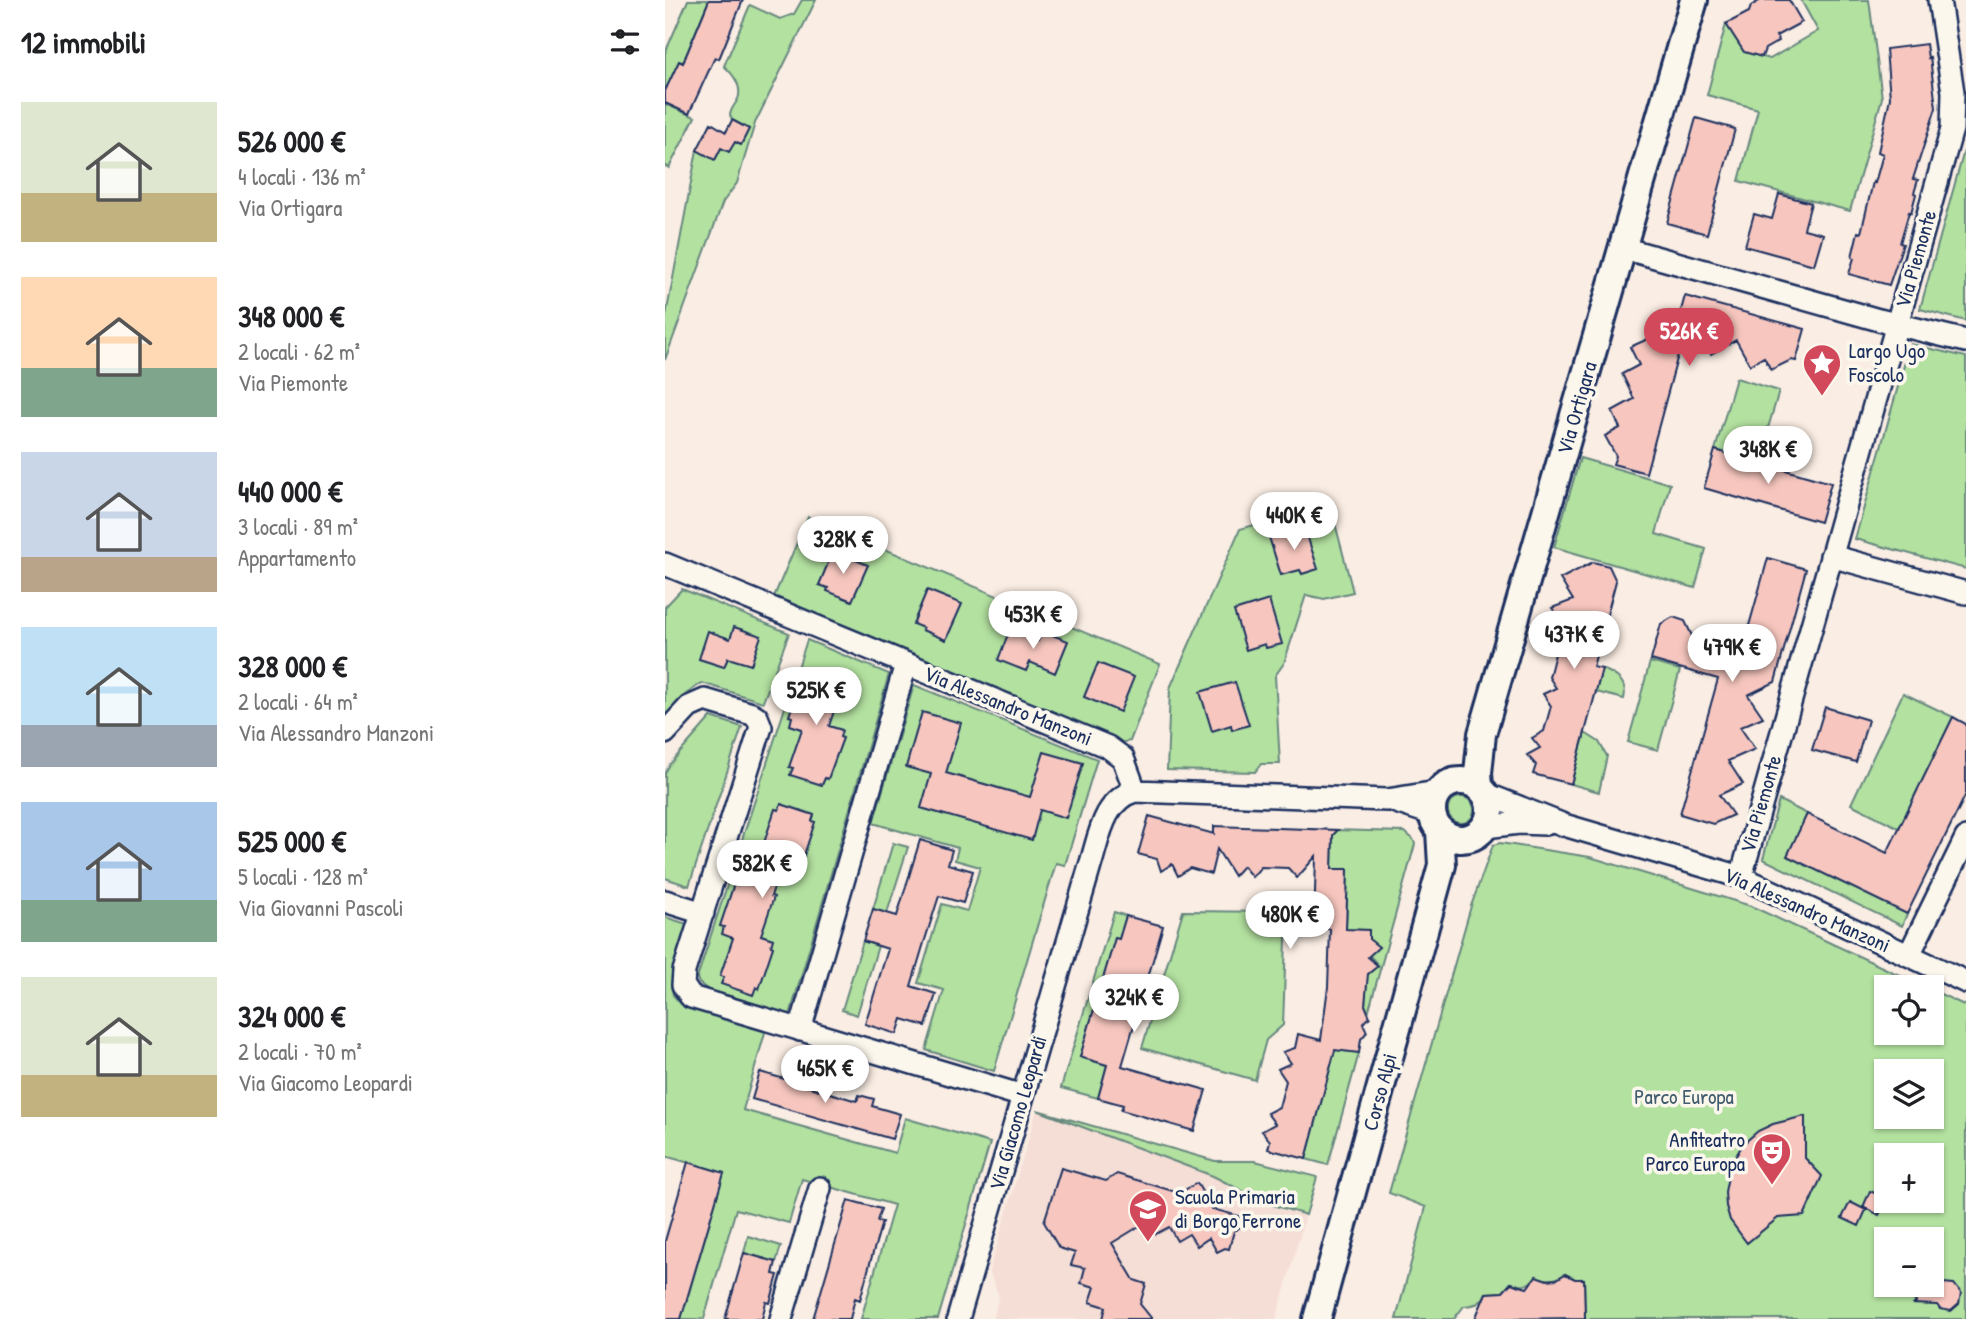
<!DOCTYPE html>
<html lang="it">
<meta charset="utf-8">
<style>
:root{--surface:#fff;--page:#f6f6f6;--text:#202124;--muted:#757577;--accent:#d1495b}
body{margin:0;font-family:"Patrick Hand",sans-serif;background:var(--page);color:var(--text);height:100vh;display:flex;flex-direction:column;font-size:26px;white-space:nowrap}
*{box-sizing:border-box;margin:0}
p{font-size:23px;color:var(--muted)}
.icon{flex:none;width:38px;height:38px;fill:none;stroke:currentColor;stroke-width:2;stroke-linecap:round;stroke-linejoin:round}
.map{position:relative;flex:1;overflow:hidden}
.side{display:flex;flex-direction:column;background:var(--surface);width:665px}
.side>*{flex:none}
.controls{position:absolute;left:1209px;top:975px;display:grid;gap:14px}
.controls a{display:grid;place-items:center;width:70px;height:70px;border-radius:0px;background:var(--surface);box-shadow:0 2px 5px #0004;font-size:35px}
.price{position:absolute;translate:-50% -60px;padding:0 16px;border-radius:24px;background:#fff;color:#222;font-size:23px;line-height:46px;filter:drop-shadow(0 2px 4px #0008)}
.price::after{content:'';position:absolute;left:50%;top:42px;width:21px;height:16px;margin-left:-10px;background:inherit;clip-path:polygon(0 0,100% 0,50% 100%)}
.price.selected{background:var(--accent);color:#fff}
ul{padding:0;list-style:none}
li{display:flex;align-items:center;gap:21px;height:175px;padding:0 21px}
li span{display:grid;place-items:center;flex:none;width:196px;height:140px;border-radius:0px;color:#555}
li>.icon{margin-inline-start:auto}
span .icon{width:84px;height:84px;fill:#fffc;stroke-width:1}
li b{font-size:30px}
h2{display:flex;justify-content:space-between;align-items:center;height:84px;padding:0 21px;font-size:30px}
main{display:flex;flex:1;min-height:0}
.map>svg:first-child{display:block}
.built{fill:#f5ded6}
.green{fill:#b3e1a0;stroke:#67887f;stroke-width:2;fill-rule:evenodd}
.building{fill:#f7c7bf;stroke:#1b2f5e;stroke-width:2}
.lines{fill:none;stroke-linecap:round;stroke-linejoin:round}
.minor-casing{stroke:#1b2f5e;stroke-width:26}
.tertiary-casing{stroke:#1b2f5e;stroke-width:32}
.minor{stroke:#fbf7ec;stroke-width:21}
.tertiary{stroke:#fbf7ec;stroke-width:26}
.labels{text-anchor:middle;stroke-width:7;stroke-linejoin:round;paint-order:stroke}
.street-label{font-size:21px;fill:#1b2f5e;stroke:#fbf7ec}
.poi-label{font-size:21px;fill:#1b2f5e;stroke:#fbf7ec;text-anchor:start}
.park-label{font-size:21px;fill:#415c6e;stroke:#fbf7ec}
</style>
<main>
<section class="side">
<h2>12 immobili<svg class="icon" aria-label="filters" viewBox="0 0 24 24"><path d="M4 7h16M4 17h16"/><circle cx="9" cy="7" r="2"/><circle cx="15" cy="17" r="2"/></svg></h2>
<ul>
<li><span style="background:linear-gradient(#dfe7d0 65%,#c2b280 0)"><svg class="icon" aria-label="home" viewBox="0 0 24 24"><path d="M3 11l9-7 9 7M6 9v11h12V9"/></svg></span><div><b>526 000 €</b><p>4 locali · 136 m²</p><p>Via Ortigara</p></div></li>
<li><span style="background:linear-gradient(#ffd9b3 65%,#7fa58c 0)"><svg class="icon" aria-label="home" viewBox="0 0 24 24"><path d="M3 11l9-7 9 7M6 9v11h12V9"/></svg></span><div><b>348 000 €</b><p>2 locali · 62 m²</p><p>Via Piemonte</p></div></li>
<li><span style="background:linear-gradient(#c9d6e8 75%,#b9a48a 0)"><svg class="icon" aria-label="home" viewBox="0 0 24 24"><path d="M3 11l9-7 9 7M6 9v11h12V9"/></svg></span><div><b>440 000 €</b><p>3 locali · 89 m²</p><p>Appartamento</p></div></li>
<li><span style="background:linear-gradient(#bfe0f5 70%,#9aa5b1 0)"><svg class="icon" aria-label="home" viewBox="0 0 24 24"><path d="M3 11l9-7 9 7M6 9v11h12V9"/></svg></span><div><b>328 000 €</b><p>2 locali · 64 m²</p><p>Via Alessandro Manzoni</p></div></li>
<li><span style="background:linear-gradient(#a9c7e8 70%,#7fa58c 0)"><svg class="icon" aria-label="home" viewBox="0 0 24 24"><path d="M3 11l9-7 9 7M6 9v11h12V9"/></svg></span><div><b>525 000 €</b><p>5 locali · 128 m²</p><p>Via Giovanni Pascoli</p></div></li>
<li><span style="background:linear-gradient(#dfe7d0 70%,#c2b280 0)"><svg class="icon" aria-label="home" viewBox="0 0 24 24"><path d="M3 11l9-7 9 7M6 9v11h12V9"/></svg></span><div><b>324 000 €</b><p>2 locali · 70 m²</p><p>Via Giacomo Leopardi</p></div></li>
</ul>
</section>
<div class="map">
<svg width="1301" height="1319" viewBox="0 0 1301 1319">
<rect width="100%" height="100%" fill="#faede3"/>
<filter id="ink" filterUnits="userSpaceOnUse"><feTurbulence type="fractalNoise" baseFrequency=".0143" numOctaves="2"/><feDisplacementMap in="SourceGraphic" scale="14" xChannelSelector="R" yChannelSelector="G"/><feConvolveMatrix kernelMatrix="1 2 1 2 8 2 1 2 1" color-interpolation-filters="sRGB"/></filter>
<g filter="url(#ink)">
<path class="built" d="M372 1110 548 1176 601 1203 641 1215 611 1319H328L334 1296 324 1271Z"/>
<path class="green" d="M23 0H44L18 63 14 61 0 91V53Z
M137 0H151L90 123 72 183 58 202 0 360V321L32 150 50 159 56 148 70 142 76 145 84 129 67 120 65 115C66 108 70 105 73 99 78 86 67 73 59 66L85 5 115 19 129 14Z
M1136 0H1204L1217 98 1185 211 1074 181 1093 109 1042 95 1061 24 1079 52 1105 59 1153 31Z
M0 104 30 117 4 168 0 166Z
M1299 151H1301V321L1255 309Z
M1245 344 1301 357V569L1190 539Z
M1071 378 1114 391 1093 462 1050 450Z
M915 458 1005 484 991 534 1041 549 1030 588 889 547Z
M665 504 688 592 659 599 641 595 619 663 610 676 615 764H596L590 772 502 770 505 688 575 529Z
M143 517 495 664 465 741 454 743 108 599Z
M17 589 124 633 98 702 37 683 21 694 0 716V607Z
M142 640 224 674 125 1015 42 989 34 983 32 978Z
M985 662 1015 670 993 750 963 742Z
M937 669C952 675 963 682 959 699L931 692Z
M249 685 432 759 400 865 391 863 329 1071 261 1050 279 990 253 983 277 904 302 911 315 867 290 860 293 848 208 823Z
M1238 693 1288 717 1234 828 1186 804Z
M46 717 77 727 24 886 0 878V773L5 764Z
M920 733 934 742 942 756 934 792 906 784Z
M783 810a13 13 0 1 1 26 0a13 13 0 1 1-26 0Z
M1114 800 1142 814 1123 856 1242 914 1237 926 1098 859Z
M668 830 740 832 748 839 750 844 703 1013 700 1005 702 975 713 965 681 929 683 870 667 869Z
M228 843 243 847 222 913 208 909Z
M835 843 925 857 1086 906 1260 987H1222V1032H1267V990L1301 1006V1319H897L920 1318 919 1279H910L900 1274C889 1281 882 1280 871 1277 863 1286 858 1287 846 1283L838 1292 821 1293C816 1304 811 1305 799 1306L789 1319H731L761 1207 724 1193 806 906 828 845ZM1222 1071H1267V1116H1222ZM1222 1155H1267V1200H1222ZM1222 1239H1267V1284H1222Z
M518 911 622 912 618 1025 601 1040 590 1080 477 1048Z
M449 912 461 916 454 939H450L415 1057 442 1065 433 1098 396 1088Z
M0 917 25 925 6 984 8 995 15 1003 101 1029 78 1110 230 1153 240 1118 325 1143 273 1319H196L229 1205 137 1179 124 1223 71 1209 39 1319H16L59 1173 0 1156Z
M198 941 213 946 192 1015 177 1010Z
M670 1050 694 1053 663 1165 641 1159Z
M372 1110 550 1161H590L652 1177 641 1215 601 1203 548 1176Z
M83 1236 116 1246 111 1262 79 1253Z"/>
<path class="building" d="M44 0H78L54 59 50 57 24 114 0 103V91L14 61 18 63Z
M1096 0H1124L1137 22 1111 36 1114 41 1100 49 1097 57 1079 52 1061 24 1084 12 1086 6Z
M1261 44 1263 58 1265 57 1271 108 1248 179 1253 180 1249 193 1251 194 1246 213 1244 212 1235 243 1238 244 1224 285 1184 274 1189 258 1187 257 1193 232 1196 233 1208 182 1210 183 1218 154 1213 152 1225 98 1221 49Z
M1031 118 1070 129 1042 234 1002 223Z
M67 120 84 129 76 145 70 142 64 152 56 148 50 160 32 150 46 123 61 132Z
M1114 194 1146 203 1139 229 1158 234 1149 265 1080 246 1089 214 1107 219Z
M1020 296 1140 329 1131 361 1126 360 1106 370 1099 357 1085 365 1071 340 1046 354 1039 342 1013 355 981 473 948 464 951 456 940 436 955 428 947 411 969 399 957 374 974 365 965 347 983 339 984 332 1008 339Z
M1050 450 1166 483 1155 522 1039 488Z
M639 526 653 569 637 574 635 570 616 575 604 537Z
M168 551 203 565 187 601 162 591 163 588 154 585Z
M1103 558 1141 569 1110 682 1083 695 1098 717 1075 727 1090 749 1063 761 1078 784 1054 795 1068 815 1048 824 1015 814 1053 679 986 660 996 624 1008 617 1020 621 1028 638 1044 628 1054 631 1071 672Z
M928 562 944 566 951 581 928 667 937 669 906 784 868 774 871 765 862 755 875 748 867 738 879 731 886 706 878 694 891 688 884 677 891 650 880 635 900 626 887 608 908 600 895 579Z
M262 590 297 604 281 640 257 630 258 628 248 624Z
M604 600 617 644 601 648 600 644 581 650 569 611Z
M69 627 96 636 86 665 63 658 59 667 34 659 43 631 65 639Z
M345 629 373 641 377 631 403 641 390 673 365 662 361 671 333 660Z
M433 663 469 677 455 712 419 697Z
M143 669 176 679 174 686 177 687 164 726 177 730 175 737 178 738 163 779 160 778 157 785 125 775 128 768 124 767 137 729 125 725 127 717 124 716 138 674 141 675Z
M570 682 584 725 567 730 566 725 547 731 535 692Z
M1160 707 1203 720 1191 762 1147 750Z
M257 712 296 723 281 773 365 797 379 752 418 763 401 818 375 810 367 840 256 808 266 774 241 767Z
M1288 717 1301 724V794L1242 914 1122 856 1142 814 1222 853Z
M116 804 149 815 147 821 150 822 136 864 132 863 130 870 116 866 106 896 109 897 96 935 108 939 106 946 108 947 94 989 91 987 88 995 56 984 59 977 55 976 68 938 57 934 59 927 55 926 69 884 73 885 75 878 90 883 100 853 96 852 110 809 114 810Z
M484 816 549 834V826L673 830 668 835 667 869H683L681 929 704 930V939L714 947 703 957 713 966 703 974 700 1005 705 1017 698 1023 702 1032 696 1039 694 1053 670 1050 641 1159 603 1149 605 1141 597 1131 610 1124 602 1113 614 1107 621 1081 613 1069 626 1063 618 1052 630 1048 633 1034 656 1040 663 987 665 929 649 928 651 856 632 878 623 868 596 867 587 877 578 866 569 876 552 849 546 874 525 868 513 876 507 864 496 871 492 859 473 854Z
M255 840 287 850 283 864 308 871 298 903 274 896 258 946 246 986 271 994 261 1026 237 1019 232 1034 200 1024 223 949 198 941 208 909 232 916Z
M461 916 498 926 457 1066 541 1090 529 1131 456 1110 458 1105 433 1098 442 1065 415 1057 450 938 454 939Z
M95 1072 123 1080 125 1075 143 1080 141 1086 192 1101 194 1095 209 1099 207 1106 235 1114 227 1139 87 1099Z
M1140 1116V1158L1157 1176 1139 1216 1113 1218 1082 1243 1065 1220 1061 1206 1060 1192 1065 1166 1078 1144 1093 1131 1108 1124Z
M23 1162 59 1173 16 1319H0V1241Z
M396 1168 441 1181 452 1174 514 1193 532 1183 547 1209 574 1216 579 1225 569 1231 564 1249 560 1248 552 1252 544 1238 532 1246 524 1234 512 1241 504 1227 491 1234 483 1221 447 1243 469 1280 481 1284 475 1304 487 1319H438L441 1307 425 1302 430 1287 416 1283 420 1268 406 1265 410 1253 394 1248 379 1222Z
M1205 1191 1222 1198 1214 1215 1198 1207Z
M183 1200 216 1209 212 1221 217 1222 205 1263 195 1300 190 1298 185 1319H148Z
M1185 1202 1201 1210 1194 1226 1177 1218Z
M79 1253 111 1262 108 1274 113 1275 105 1303 101 1302 97 1319H60Z
M900 1274 910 1279H919L920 1318 810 1319 821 1293 838 1292 846 1283 862 1288 871 1276 882 1280 892 1279Z
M1278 1283 1289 1284 1296 1293 1294 1304 1286 1311 1275 1309 1272 1305 1249 1304 1251 1302 1247 1298 1248 1289 1253 1284H1263L1268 1290Z"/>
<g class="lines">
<g class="minor-casing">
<path id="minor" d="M958 248 1214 320 1301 341
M1166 556 1301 593
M0 564 443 747 458 758 470 791
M0 733 24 707 40 700 87 714 92 717 96 727 19 971 18 985 26 997 358 1096
M821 794 899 825 1076 877 1301 982
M731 802 767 814
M820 827 854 823 880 824
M1076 877 1287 129 1288 92 1274 0
M0 901 38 913
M1244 955 1301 838
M135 1030 241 664
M116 1319 155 1188
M293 1319 425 866C434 838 438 800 470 791L722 800 772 792"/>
</g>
<g class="tertiary-casing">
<path id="tertiary" d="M767 810a29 29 0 1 1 58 0a29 29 0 1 1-58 0Z
M814 786 813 773 817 734 1029 0
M652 1319 777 865 775 831"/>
</g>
<use href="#minor" class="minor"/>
<use href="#tertiary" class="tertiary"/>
</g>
</g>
<defs>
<g id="sight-pin" transform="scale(2.0125)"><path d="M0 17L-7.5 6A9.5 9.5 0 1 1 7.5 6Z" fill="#d1495b" stroke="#fbf7ec"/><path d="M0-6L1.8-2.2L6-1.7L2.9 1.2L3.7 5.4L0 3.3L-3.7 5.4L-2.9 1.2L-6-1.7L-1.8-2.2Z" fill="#fff"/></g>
<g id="theatre-pin" transform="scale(2.0125)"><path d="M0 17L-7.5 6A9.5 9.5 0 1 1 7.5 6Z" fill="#d1495b" stroke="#fbf7ec"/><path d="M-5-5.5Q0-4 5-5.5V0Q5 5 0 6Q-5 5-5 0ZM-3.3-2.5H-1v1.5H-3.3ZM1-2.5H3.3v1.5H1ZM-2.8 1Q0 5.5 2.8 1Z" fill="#fff"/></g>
<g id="school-pin" transform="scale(2.0125)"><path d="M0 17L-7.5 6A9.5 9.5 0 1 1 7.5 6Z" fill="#d1495b" stroke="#fbf7ec"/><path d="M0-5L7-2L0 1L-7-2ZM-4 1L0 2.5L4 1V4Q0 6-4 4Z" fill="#fff"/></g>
</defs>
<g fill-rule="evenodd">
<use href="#sight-pin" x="1157" y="363"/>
<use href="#theatre-pin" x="1107" y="1152"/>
<use href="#school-pin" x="483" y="1209"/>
</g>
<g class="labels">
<g class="street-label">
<text transform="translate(1251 259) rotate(-74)" y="7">Via Piemonte</text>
<text transform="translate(912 408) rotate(-74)" y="7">Via Ortigara</text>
<text transform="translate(343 706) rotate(22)" y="7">Via Alessandro Manzoni</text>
<text transform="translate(1096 804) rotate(-74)" y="7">Via Piemonte</text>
<text transform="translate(1142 910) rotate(24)" y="7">Via Alessandro Manzoni</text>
<text transform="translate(715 1092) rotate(-75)" y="7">Corso Alpi</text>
<text transform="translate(353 1113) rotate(-74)" y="7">Via Giacomo Leopardi</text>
</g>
<g class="poi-label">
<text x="1184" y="358">Largo Ugo<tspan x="1184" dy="24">Foscolo</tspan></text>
<text x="1080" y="1147" text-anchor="end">Anfiteatro<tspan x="1080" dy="24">Parco Europa</tspan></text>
<text x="510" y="1204">Scuola Primaria<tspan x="510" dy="24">di Borgo Ferrone</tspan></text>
</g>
<g class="park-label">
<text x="1019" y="1104">Parco Europa</text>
</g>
</g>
</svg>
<div class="controls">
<a><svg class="icon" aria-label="locate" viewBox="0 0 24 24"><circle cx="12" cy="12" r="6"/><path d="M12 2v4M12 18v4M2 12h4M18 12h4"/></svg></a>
<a><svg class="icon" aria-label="layers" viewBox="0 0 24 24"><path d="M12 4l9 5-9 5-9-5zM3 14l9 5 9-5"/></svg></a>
<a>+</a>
<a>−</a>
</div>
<b class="price selected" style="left:1024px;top:368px">526K €</b>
<b class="price" style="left:1103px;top:486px">348K €</b>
<b class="price" style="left:629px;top:552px">440K €</b>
<b class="price" style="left:178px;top:576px">328K €</b>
<b class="price" style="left:368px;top:651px">453K €</b>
<b class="price" style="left:909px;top:671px">437K €</b>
<b class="price" style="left:1067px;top:684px">479K €</b>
<b class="price" style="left:151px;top:727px">525K €</b>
<b class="price" style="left:97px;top:900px">582K €</b>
<b class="price" style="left:625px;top:951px">480K €</b>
<b class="price" style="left:469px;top:1034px">324K €</b>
<b class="price" style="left:160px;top:1105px">465K €</b>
</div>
</main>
